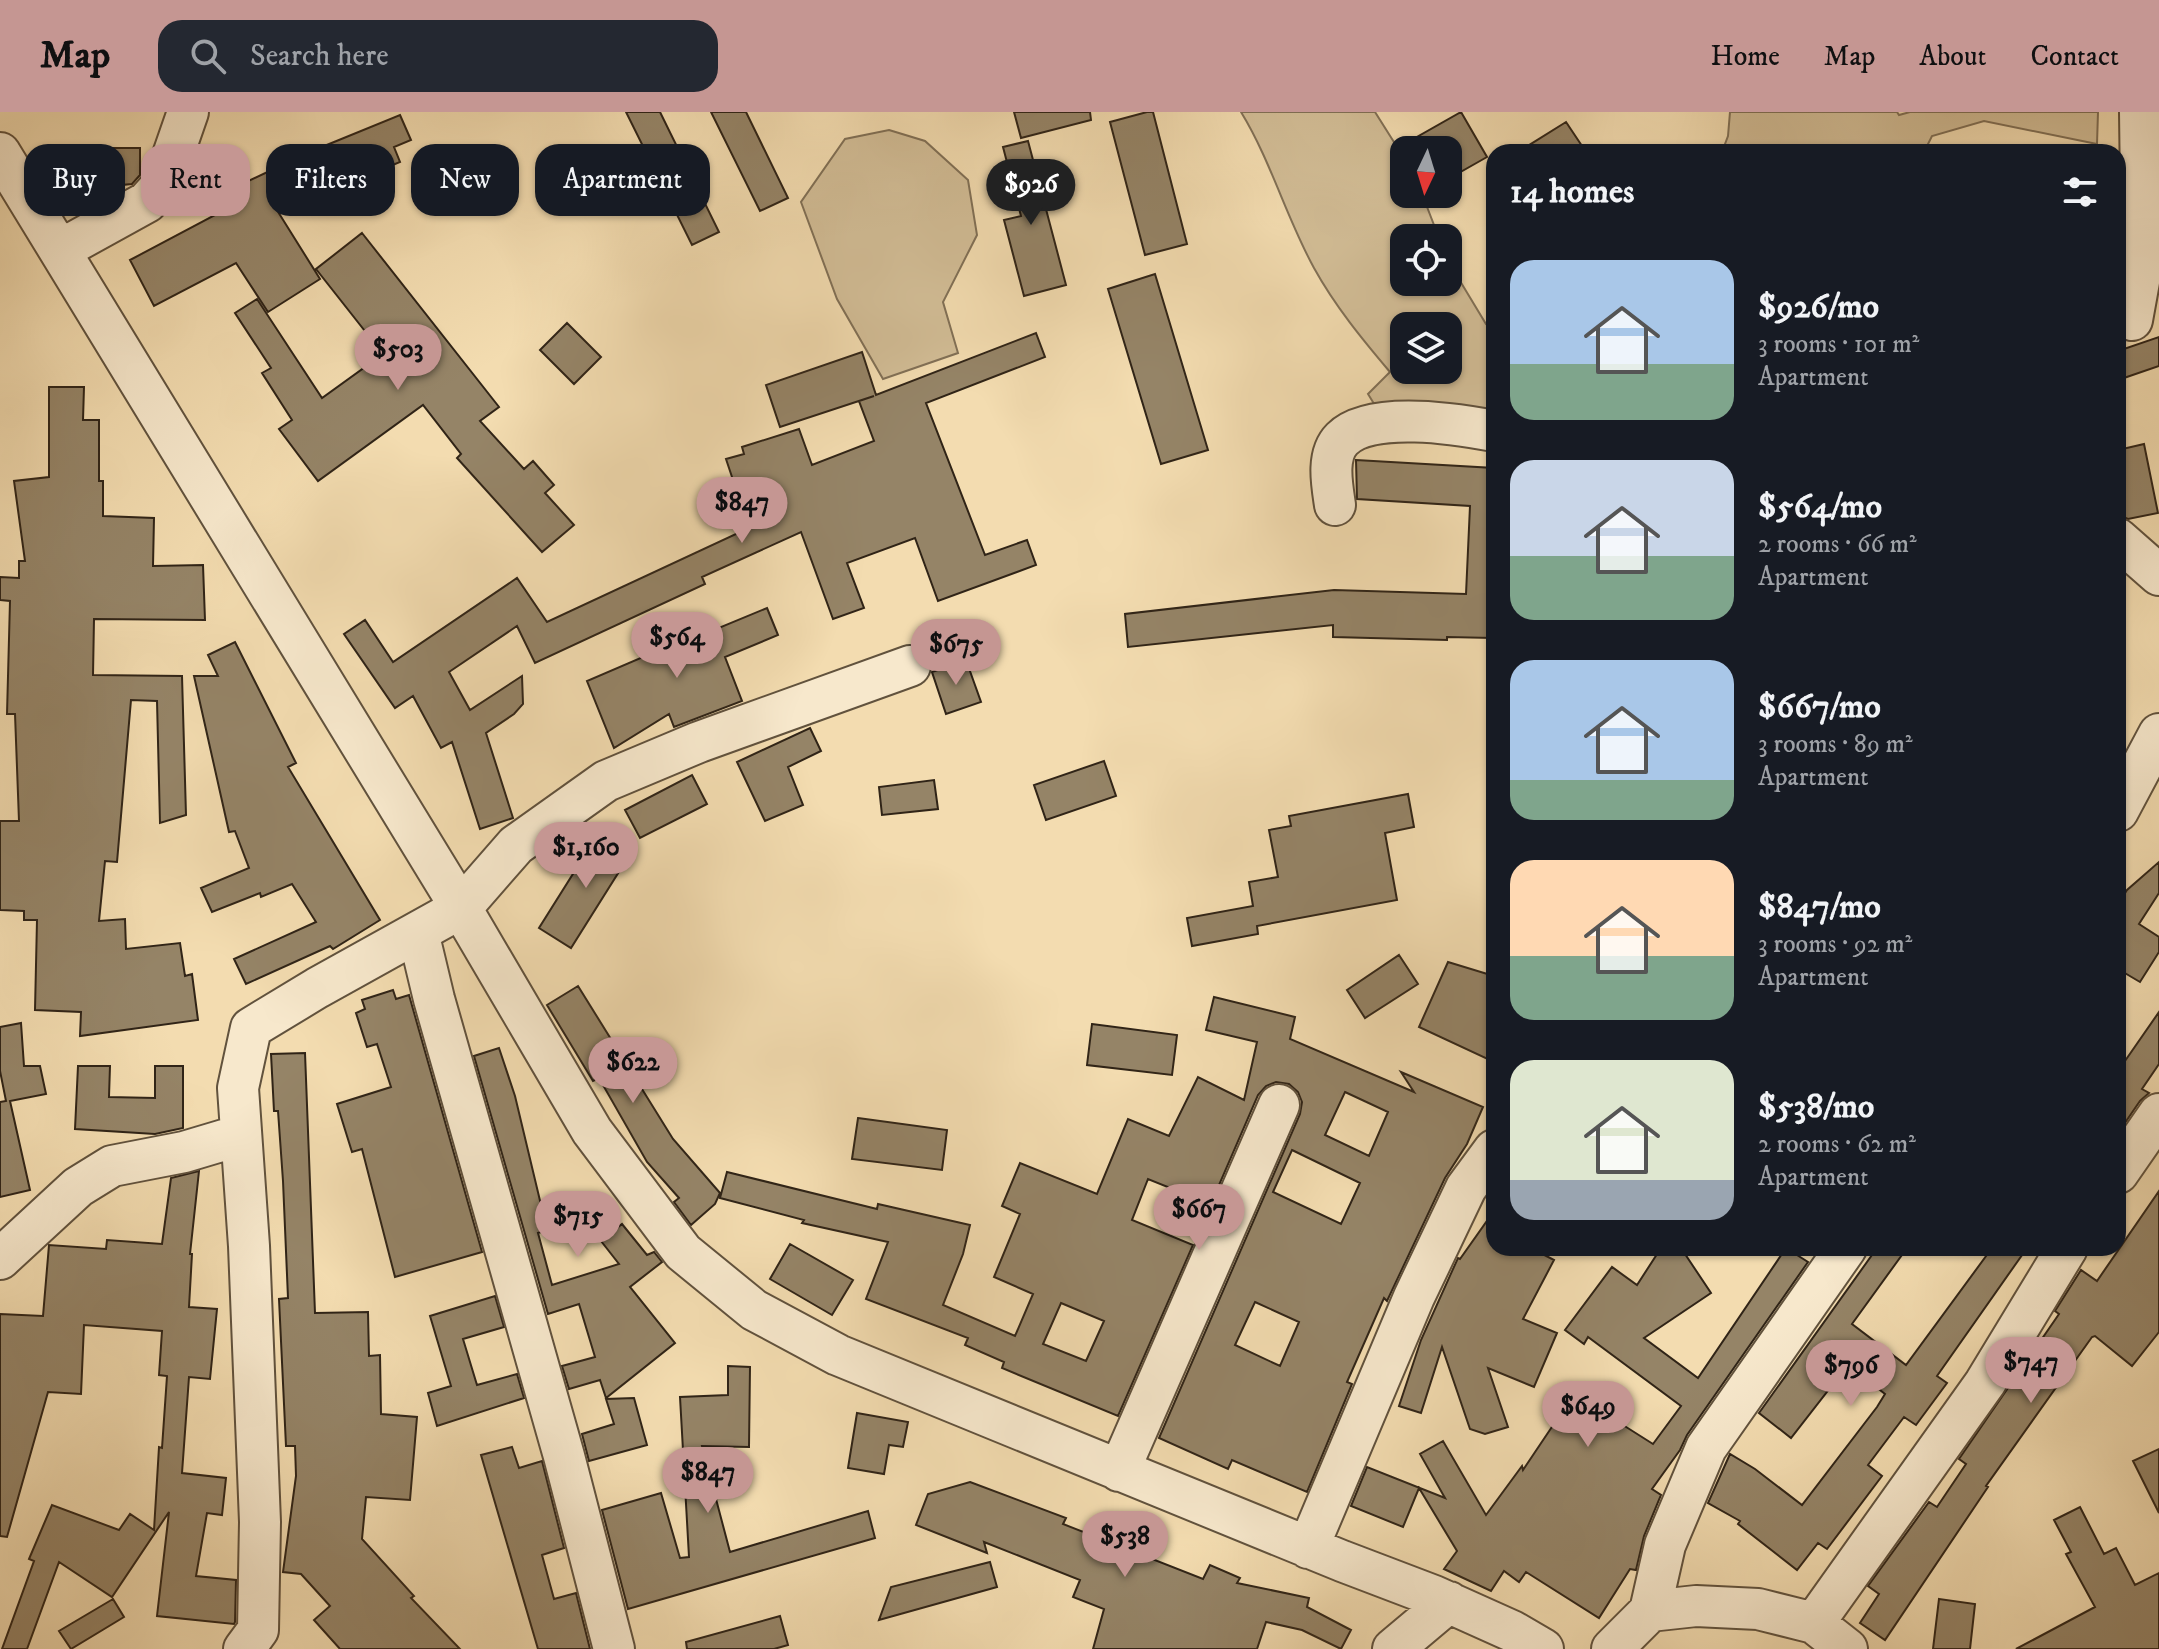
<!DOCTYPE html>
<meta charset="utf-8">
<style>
:root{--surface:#171b24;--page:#242831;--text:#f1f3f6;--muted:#9ea1a6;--accent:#c59692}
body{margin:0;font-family:"IM FELL DW Pica",serif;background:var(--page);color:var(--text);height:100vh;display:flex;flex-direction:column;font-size:30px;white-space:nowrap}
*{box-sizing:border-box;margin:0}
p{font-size:26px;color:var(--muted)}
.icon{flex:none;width:44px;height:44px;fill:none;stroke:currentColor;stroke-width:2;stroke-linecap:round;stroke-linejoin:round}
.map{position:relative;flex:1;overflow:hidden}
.panel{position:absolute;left:1486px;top:32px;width:640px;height:1112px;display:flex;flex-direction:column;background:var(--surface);border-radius:24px;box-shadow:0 2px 6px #0004}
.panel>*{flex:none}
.guide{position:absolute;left:24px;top:32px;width:760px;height:72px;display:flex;gap:16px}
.needle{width:52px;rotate:184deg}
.tools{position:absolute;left:1390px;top:24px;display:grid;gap:16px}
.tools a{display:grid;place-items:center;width:72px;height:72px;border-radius:16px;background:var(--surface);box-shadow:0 2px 6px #0004;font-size:40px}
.price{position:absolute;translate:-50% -68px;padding:0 18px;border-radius:28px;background:var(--accent);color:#111;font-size:26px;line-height:52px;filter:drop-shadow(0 2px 4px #0008)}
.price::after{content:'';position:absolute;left:50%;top:48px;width:24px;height:18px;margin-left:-12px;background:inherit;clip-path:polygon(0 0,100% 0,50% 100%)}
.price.current{background:#222;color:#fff}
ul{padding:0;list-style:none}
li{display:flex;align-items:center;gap:24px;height:200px;padding:0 24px}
li span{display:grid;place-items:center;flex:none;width:224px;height:160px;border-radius:24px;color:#555}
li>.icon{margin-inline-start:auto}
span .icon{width:96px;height:96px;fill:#fffc;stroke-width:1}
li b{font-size:34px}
h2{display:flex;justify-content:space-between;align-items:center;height:96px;padding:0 24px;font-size:34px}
.chip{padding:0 28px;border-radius:24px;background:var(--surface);box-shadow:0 2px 6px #0004;font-size:28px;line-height:72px}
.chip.current{background:var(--accent);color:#111}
header{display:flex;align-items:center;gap:48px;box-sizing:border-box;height:112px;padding:0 40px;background:var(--accent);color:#111}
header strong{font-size:38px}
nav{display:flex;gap:44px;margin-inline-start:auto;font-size:28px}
.search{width:560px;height:72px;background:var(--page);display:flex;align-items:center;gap:20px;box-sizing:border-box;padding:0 28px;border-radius:24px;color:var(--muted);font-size:30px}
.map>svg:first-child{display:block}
.green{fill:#d2bd96;stroke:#817056;stroke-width:2;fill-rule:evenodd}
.building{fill:#958467;stroke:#302417;stroke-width:2;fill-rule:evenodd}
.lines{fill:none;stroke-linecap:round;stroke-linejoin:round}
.minor-casing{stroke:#61523d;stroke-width:44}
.minor{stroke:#f7e8cc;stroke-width:40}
</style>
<header>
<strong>Map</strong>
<div class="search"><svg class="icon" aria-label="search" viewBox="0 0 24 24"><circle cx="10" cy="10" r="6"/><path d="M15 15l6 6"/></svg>Search here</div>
<nav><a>Home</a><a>Map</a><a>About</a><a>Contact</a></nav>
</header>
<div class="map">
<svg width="2159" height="1537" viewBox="0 0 2159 1537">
<rect width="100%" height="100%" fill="#f3dcb0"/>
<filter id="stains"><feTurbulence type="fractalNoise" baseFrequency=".0025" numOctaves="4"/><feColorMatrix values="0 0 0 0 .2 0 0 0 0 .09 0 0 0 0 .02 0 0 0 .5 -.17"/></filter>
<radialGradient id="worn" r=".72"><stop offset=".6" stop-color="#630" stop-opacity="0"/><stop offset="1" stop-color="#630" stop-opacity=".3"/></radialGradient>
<path class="green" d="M1241 0H1375L1404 46V82H1422L1439 126H1404V170H1448V149L1486 212 1494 218V300L1376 295 1368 282 1390 260C1362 227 1335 194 1314 156 1286 105 1271 49 1241 0ZM1404 214H1448V258H1404Z
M1730 0H1897L1899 3 1910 0H2098L2097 32 1984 9 1932 24 1924 40H1722L1728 24Z
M889 18 925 29 968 68 977 123 943 190 958 241 883 267 837 187 801 90 845 27Z"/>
<path class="building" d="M626 0H660L719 120 692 133Z
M711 0H746L788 86 760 99Z
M1014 0H1090L1091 8 1021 26Z
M1147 0H1153L1187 132 1145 143 1110 10Z
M1461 0 1487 45 1448 67V38H1394Z
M400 3 411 28 394 35 400 50 369 63 362 45 308 70 312 78 275 95 320 167 268 200 236 151 154 194 130 148 217 102 206 89 312 39Z
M1566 10 1586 40H1518Z
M1028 29 1066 173 1024 184 1004 108 1021 104 1003 35Z
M53 36H140V63L132 72 122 73 123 77 83 99H70V73L53 74Z
M362 121 499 295 480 309 524 357 533 349 554 373 545 381 574 413 542 440 457 346 461 342 423 293 318 369 279 317 292 308 262 261 271 256 235 201 257 187 322 286 383 242 316 157Z
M1155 162 1208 338 1161 352 1108 177Z
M567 211 601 245 574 272 540 238Z
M1036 221 1045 245 926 291 985 443 1027 428 1036 453 938 489 915 426 847 451 864 496 833 507 801 420 702 465 705 472 535 551 517 514 449 560 470 598 522 564 523 592 514 602 486 621 513 706 480 717 452 630 441 636 413 584 395 596 344 522 365 508 393 550 517 466 547 510 749 416 726 347 744 342 742 335 799 317 812 353 874 329 859 289 874 284 780 315 766 273 862 240 876 283Z
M2159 225V254L2118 268V239Z
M49 275H84L83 308H99V369H103V404L154 406 153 454 203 453 205 508 94 507 93 563 182 564 186 703 160 711 157 589 131 588 117 750 105 749 99 809 125 807 126 837 180 831 185 864 192 862 198 908 80 924 81 900 35 898 37 808H24V799L0 798V709H19L15 602H7L10 489 0 488V465L19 466V449H25L14 369 49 365Z
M2144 332 2158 401 2128 407 2121 404 2118 390V338Z
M1356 348 1494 356 1493 526 1447 525V528L1333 525V513L1128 535 1125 502 1334 478 1466 482 1470 394 1357 387Z
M767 496 778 523 725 545 742 589 674 615 669 602 614 636 587 569 701 520 702 523Z
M235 530 296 651 288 655 380 808 333 837 330 834 246 872 234 847 316 810 292 772 261 785 260 781 212 800 201 776 249 756 235 719 229 720 194 564H218L208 543Z
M966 548 981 590 946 602 932 560Z
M810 616 821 639 788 655 803 693 765 709 737 650Z
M1104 649 1116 684 1046 708 1034 673Z
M692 663 707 692 640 726 625 698Z
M934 668 938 697 882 703 879 675Z
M1408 682 1414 715 1385 721 1397 788 1257 814 1258 822 1192 834 1187 806 1253 794 1249 770 1278 765 1269 718 1291 714 1289 704Z
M600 719 632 739 571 836 539 816Z
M2159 750V781L2139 812 2159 825V840L2140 870 2118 857V792L2127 778Z
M1399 843 1418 872 1365 906 1347 878Z
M1448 850 1494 864V950L1419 915Z
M578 874 673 1027 720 1081 715 1092 691 1113 674 1090 679 1086 647 1050 599 966 593 969 547 893Z
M393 878 396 887 409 883 482 1140 395 1165 362 1037 352 1040 337 992 391 975 377 932 367 935 356 901 365 897 362 888Z
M1214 885 1295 905 1290 927 1414 980 1401 960 1483 995 1467 1032 1445 1066 1387 1189 1384 1186 1347 1270 1352 1272 1307 1380 1232 1348 1228 1357 1159 1326 1300 1002 1302 990 1298 980 1289 972 1276 970 1266 974 1258 983 1213 1087 1182 1075 1180 1080 1148 1067 1132 1108 1193 1133 1118 1304 1002 1256 1004 1250 965 1233 968 1226 866 1187 888 1130 802 1111 804 1108 720 1086 727 1060 877 1097 878 1092 970 1113 963 1142 943 1193 1015 1224 1033 1182 994 1165 1020 1102 1002 1094 1020 1051 1097 1082 1128 1007 1169 1024 1198 965 1244 988 1257 930 1206 918ZM1345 980 1388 1000 1369 1044 1325 1023ZM1292 1038 1360 1071 1341 1112 1273 1080ZM1255 1190 1299 1210 1280 1254 1235 1233ZM1061 1191 1104 1209 1086 1249 1043 1232Z
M2159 900V952L2142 977 2149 981 2140 989 2118 1021V959Z
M21 911 24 954H40L46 982 10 989 30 1078 0 1085V990L6 989 0 959V915Z
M1092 912 1177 923 1172 963 1087 953Z
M499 936 515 984 542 1097 552 1094 558 1115 538 1121 552 1173 619 1152 601 1129 622 1112 647 1143 654 1140 662 1150 630 1175 675 1231 606 1286 600 1268 569 1277 562 1254 595 1245 579 1192 548 1202 474 944Z
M305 941 315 1201 368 1200 369 1244 380 1243 381 1302 417 1305 410 1388 366 1385 362 1427 414 1484 411 1486 460 1537H340L314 1508 330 1494 301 1462 283 1460 296 1364 295 1334H286L279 1187 288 1186 283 1069 278 999H274L271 942Z
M78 954H110L109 985 155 986V954H183V1016L155 1022 75 1017Z
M858 1006 947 1018 942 1058 852 1047Z
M199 1059 190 1142H192L189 1195 217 1197 210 1267 189 1265 182 1361 226 1366 222 1403 207 1401 196 1464 236 1468 235 1510 234 1512 157 1504 169 1400 112 1485 59 1450 27 1537H2L34 1449 29 1447 52 1393 119 1418 130 1402 154 1418 159 1335 162 1336 167 1264 159 1263 162 1219 84 1213 81 1282 48 1280 7 1425 0 1424V1202L43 1204 49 1133 106 1137 107 1128 162 1132 171 1066Z
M2159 1079V1220L2132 1254 2095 1224 2092 1225 1986 1374 1988 1375 1885 1528 1860 1511 1879 1482 1868 1474 1929 1390 1937 1395 1966 1352 1959 1347 2059 1202 2055 1199 2081 1158 2097 1169Z
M1494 1099V1136H1531L1554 1148 1523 1207 1557 1221 1534 1275 1488 1256 1508 1315 1485 1322 1470 1317 1442 1235 1421 1301 1399 1294 1421 1228 1458 1146 1460 1147Z
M790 1132 853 1168 832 1203 770 1167Z
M1661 1136H1681L1711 1181 1644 1226 1698 1266 1786 1136 1808 1150 1687 1323 1680 1338 1652 1377 1661 1383 1644 1424 1636 1458 1630 1457 1599 1506 1526 1460 1519 1470 1504 1459 1491 1479 1444 1457 1457 1439 1419 1376 1403 1415 1351 1394 1367 1355 1445 1386 1420 1342 1443 1329 1486 1403 1522 1354 1523 1358 1574 1282 1653 1332 1681 1294 1588 1225 1584 1232 1565 1218 1612 1155 1637 1173Z
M1877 1136H1907L1852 1212 1906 1253 1992 1136H2027L1937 1264 1947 1271 1916 1313 1904 1305 1868 1353 1882 1364 1827 1437 1818 1431 1797 1458 1738 1412 1740 1409 1708 1391 1730 1342 1755 1357 1802 1393 1877 1295 1885 1282 1848 1253 1791 1326 1759 1301Z
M495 1184 504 1215 463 1227 477 1273 517 1262 524 1286 437 1314 428 1281 451 1274 430 1204Z
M728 1254 750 1255 749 1335 702 1334 730 1440 868 1399 875 1426 628 1497 602 1398 661 1381 680 1446 689 1445 680 1285 728 1283Z
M634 1286 647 1333 589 1349 582 1322 614 1312 606 1287Z
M857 1301 908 1310 903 1335 889 1333 884 1362 848 1356Z
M512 1335 519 1356 542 1349 564 1436 542 1443 554 1487 576 1481 590 1537H538L481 1343Z
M2159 1337V1401L2133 1349Z
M970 1370 1066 1406 1063 1412 1203 1467 1210 1453 1240 1466 1237 1471 1309 1486 1307 1495 1351 1518 1341 1537 1302 1518 1266 1510 1257 1537H1093L1104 1497 1073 1485 1080 1468 984 1430 987 1441 916 1413 928 1382Z
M2080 1395 2104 1442 2116 1436 2135 1473 2159 1461V1537H2016L2095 1495 2066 1442 2071 1440 2054 1408Z
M990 1450 997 1475 879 1508 891 1475Z
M113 1487 124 1505 71 1537 59 1519Z
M1939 1487 1975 1492 1970 1537H1933Z
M780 1504 788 1533 774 1537H687L686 1530Z"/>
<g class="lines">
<g class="minor-casing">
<path id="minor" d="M0 41 461 796 592 1019 683 1140 754 1198 838 1243 1342 1449 1434 1484 1512 1519 1543 1537
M60 138 147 90 163 72 188 0
M2132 208 2142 153 2140 0
M1335 393C1332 373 1326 343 1342 327 1371 298 1457 312 1494 319
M2118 427 2159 463
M2118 699 2159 622
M418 820 434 887 564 1344 614 1537
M2118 1061 2159 1002
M0 1147 78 1075 112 1054 184 1040 241 1023
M1119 1359 1279 993
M1308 1436 1414 1185 1466 1076 1494 1038
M1650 1499 1665 1433 1706 1336 1846 1136
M1814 1511 1985 1271 2067 1136
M244 1537 258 1518 260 1410 249 1134 238 976 251 916 317 876 461 796 516 733 606 669 699 630 910 554
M1393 1537 1449 1490
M1612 1537 1650 1499 1696 1494 1758 1497 1814 1511 1847 1537"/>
</g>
<use href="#minor" class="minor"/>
</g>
<rect width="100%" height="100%" filter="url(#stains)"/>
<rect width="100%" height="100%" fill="url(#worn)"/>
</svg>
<div class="tools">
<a><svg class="needle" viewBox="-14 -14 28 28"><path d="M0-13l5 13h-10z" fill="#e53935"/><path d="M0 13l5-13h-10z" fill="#9ea1a6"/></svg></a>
<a><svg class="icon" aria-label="locate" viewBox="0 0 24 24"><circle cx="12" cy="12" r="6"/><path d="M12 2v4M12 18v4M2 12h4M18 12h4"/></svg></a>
<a><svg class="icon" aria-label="layers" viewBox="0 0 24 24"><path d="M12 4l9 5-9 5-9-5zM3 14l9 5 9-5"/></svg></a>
</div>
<b class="price current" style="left:1031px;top:115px">$926</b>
<b class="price" style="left:398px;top:280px">$503</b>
<b class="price" style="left:742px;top:433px">$847</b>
<b class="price" style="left:677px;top:568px">$564</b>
<b class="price" style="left:956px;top:575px">$675</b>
<b class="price" style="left:586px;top:778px">$1,160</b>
<b class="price" style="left:633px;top:993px">$622</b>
<b class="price" style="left:1199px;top:1140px">$667</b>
<b class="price" style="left:578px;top:1147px">$715</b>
<b class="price" style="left:2031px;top:1293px">$747</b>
<b class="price" style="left:1851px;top:1296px">$796</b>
<b class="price" style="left:1588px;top:1337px">$649</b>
<b class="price" style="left:708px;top:1403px">$847</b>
<b class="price" style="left:1125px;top:1467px">$538</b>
<div class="guide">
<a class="chip">Buy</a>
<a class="chip current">Rent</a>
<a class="chip">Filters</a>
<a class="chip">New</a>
<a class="chip">Apartment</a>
</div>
<section class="panel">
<h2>14 homes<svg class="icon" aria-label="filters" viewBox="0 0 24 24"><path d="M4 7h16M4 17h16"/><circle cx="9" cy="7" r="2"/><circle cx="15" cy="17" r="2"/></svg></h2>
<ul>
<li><span style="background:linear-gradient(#a9c7e8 65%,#7fa58c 0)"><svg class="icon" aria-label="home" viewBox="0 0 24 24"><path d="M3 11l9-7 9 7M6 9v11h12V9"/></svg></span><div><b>$926/mo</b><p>3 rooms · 101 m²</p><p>Apartment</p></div></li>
<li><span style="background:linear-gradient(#c9d6e8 60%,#7fa58c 0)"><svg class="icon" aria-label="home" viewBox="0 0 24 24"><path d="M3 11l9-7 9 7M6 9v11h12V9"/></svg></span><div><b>$564/mo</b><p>2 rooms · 66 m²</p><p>Apartment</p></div></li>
<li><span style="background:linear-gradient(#a9c7e8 75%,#7fa58c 0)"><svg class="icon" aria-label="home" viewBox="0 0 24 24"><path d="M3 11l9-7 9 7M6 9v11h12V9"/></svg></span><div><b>$667/mo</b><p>3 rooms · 89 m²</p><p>Apartment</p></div></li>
<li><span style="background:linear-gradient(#ffd9b3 60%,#7fa58c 0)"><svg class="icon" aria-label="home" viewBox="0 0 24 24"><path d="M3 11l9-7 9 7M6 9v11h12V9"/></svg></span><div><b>$847/mo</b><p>3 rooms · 92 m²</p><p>Apartment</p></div></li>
<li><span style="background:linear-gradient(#dfe7d0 75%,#9aa5b1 0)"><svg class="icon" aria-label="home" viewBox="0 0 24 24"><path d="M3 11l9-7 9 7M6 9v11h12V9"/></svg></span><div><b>$538/mo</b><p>2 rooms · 62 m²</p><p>Apartment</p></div></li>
</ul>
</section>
</div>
